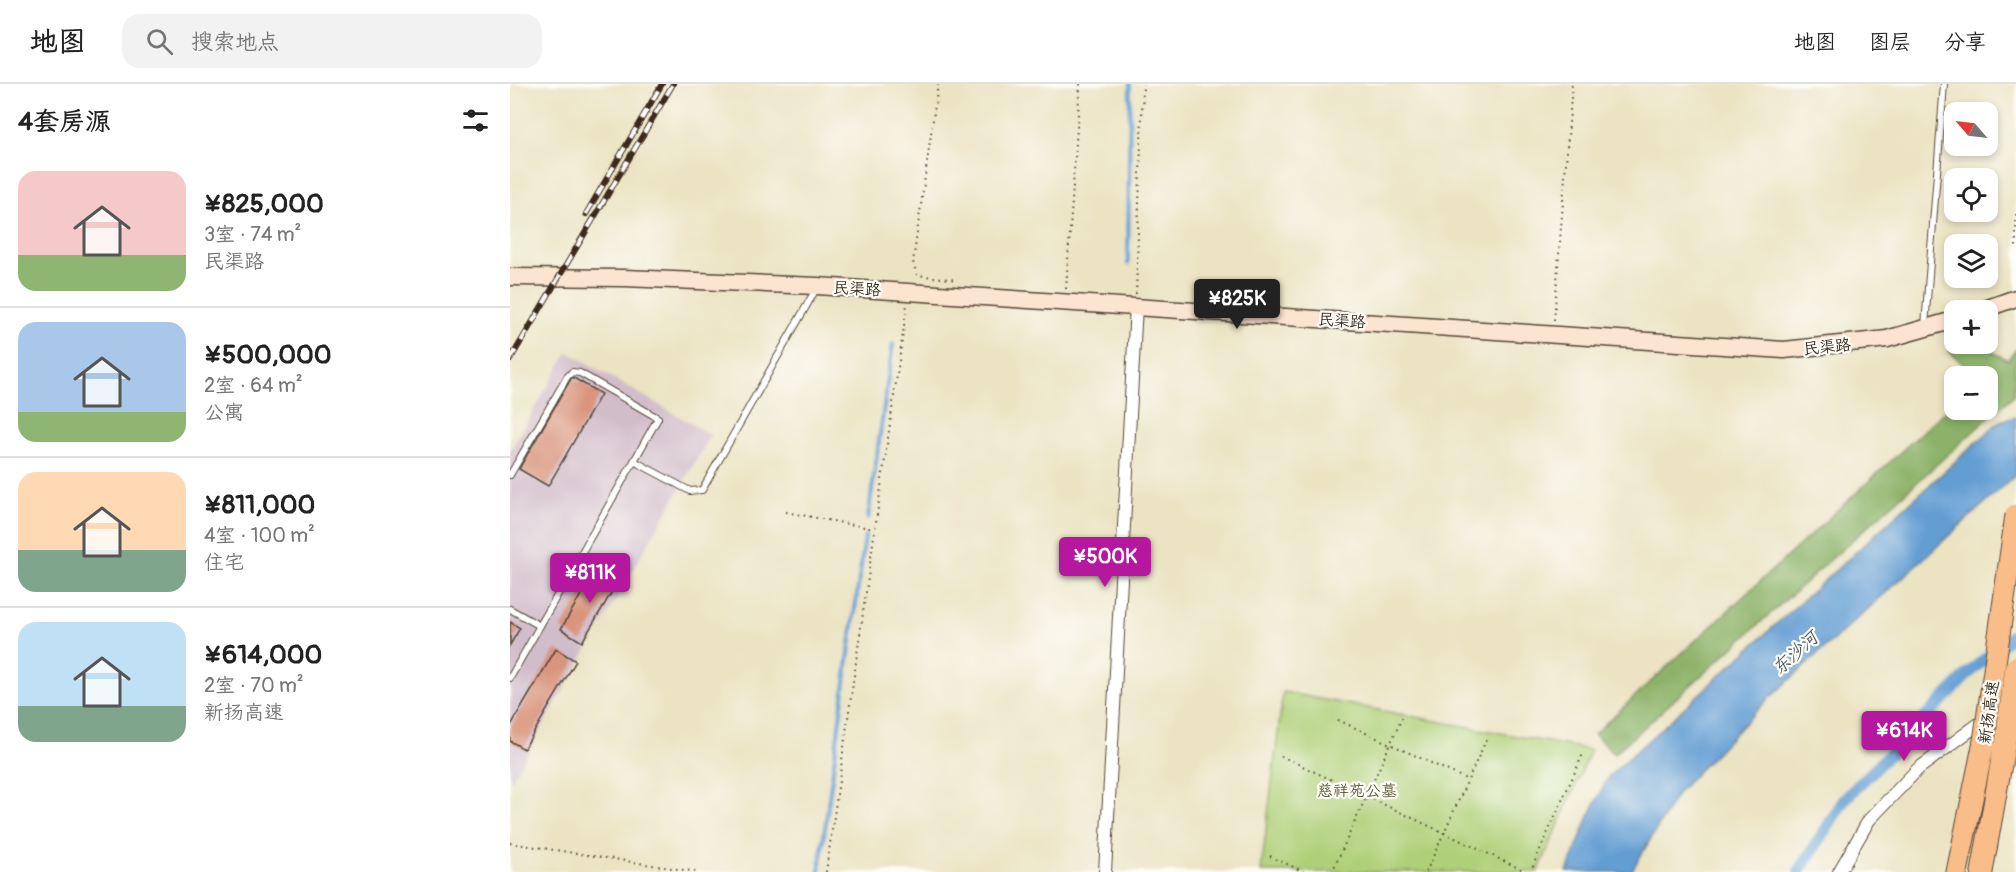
<!DOCTYPE html>
<html lang="zh">
<meta charset="utf-8">
<style>
:root{--surface:#fff;--page:#f2f2f2;--text:#222;--muted:#767676;--line:#e0e0e0;--accent:#b5179e}
body{margin:0;font-family:Pangolin,"LXGW WenKai TC",sans-serif;background:var(--page);color:var(--text);height:100vh;display:flex;flex-direction:column;font-size:22px;white-space:nowrap}
*{box-sizing:border-box;margin:0}
p{font-size:20px;color:var(--muted)}
.icon{flex:none;width:33px;height:33px;fill:none;stroke:currentColor;stroke-width:2;stroke-linecap:round;stroke-linejoin:round}
.map{position:relative;flex:1;overflow:hidden}
.drawer{display:flex;flex-direction:column;background:var(--surface);width:510px}
.drawer>*{flex:none}
.needle{width:39px;rotate:298deg}
.controls{position:absolute;left:1434px;top:18px;display:grid;gap:12px}
.controls a{display:grid;place-items:center;width:54px;height:54px;border-radius:12px;background:var(--surface);box-shadow:0 3px 9px #0003;font-size:30px}
.price{position:absolute;translate:-50% -51px;padding:0 14px;border-radius:6px;background:var(--accent);color:#fff;font-size:20px;line-height:39px;filter:drop-shadow(0 2px 3px #0008)}
.price::after{content:'';position:absolute;left:50%;top:36px;width:18px;height:14px;margin-left:-9px;background:inherit;clip-path:polygon(0 0,100% 0,50% 100%)}
.price.on{background:#222;color:#fff}
ul{padding:0;list-style:none}
li{display:flex;align-items:center;gap:18px;height:150px;padding:0 18px}
li+li{border-top:2px solid var(--line)}
li span{display:grid;place-items:center;flex:none;width:168px;height:120px;border-radius:18px;color:#555}
li>.icon{margin-inline-start:auto}
span .icon{width:72px;height:72px;fill:#fffc;stroke-width:1}
li b{font-size:26px}
h2{display:flex;justify-content:space-between;align-items:center;height:72px;padding:0 18px;font-size:26px}
header{display:flex;align-items:center;gap:36px;box-sizing:border-box;height:84px;padding:0 30px;background:var(--surface);border-bottom:2px solid var(--line)}
header strong{font-size:28px}
nav{display:flex;gap:33px;margin-inline-start:auto;font-size:21px}
.search{width:420px;height:54px;background:var(--page);display:flex;align-items:center;gap:15px;box-sizing:border-box;padding:0 21px;border-radius:18px;color:var(--muted);font-size:22px}
main{display:flex;flex:1;min-height:0}
.map>svg:first-child{display:block}
.industrial{fill:#d1bdca}
.green{fill:#afd078;stroke:#757d4b;stroke-width:1.5}
.forest{fill:#8bb268;stroke:#636e43;stroke-width:1.5}
.water{fill:#639ed3;stroke:#4f6478;stroke-width:1.5}
.lines{fill:none;stroke-linecap:round;stroke-linejoin:round}
.stream{stroke:#639ed3;stroke-width:4}
.canal{stroke:#639ed3;stroke-width:12}
.building{fill:#d9947b}
.service-casing{stroke:#554637;stroke-width:8}
.minor-casing{stroke:#554637;stroke-width:14}
.secondary-casing{stroke:#554637;stroke-width:19}
.motorway-casing{stroke:#554637;stroke-width:23}
.path{stroke:#554637;stroke-width:2;stroke-dasharray:1.5 4.5;stroke-linecap:butt}
.service{stroke:#fff;stroke-width:6}
.minor{stroke:#fff;stroke-width:12}
.secondary{stroke:#fce5d0;stroke-width:16}
.motorway{stroke:#f8bd89;stroke-width:21}
.rail-casing{stroke:#3b2a1e;stroke-width:6}
.rail{stroke:#fdfcf7;stroke-width:4;stroke-dasharray:11;stroke-linecap:butt}
.motorway-bridge-casing{stroke:#554637;stroke-width:23;stroke-linecap:butt}
.motorway-bridge{stroke:#f8bd89;stroke-width:21}
.labels{text-anchor:middle;stroke-width:4.5;stroke-linejoin:round;paint-order:stroke}
.street-label{font-size:16px;fill:#3b2a1e;stroke:#fdfcf7}
.park-label{font-size:16px;fill:#5e5c39;stroke:#fdfcf7}
.water-label{font-size:18px;font-style:italic;fill:#4b5866;stroke:#fdfcf7}
</style>
<header>
<strong>地图</strong>
<div class="search"><svg class="icon" aria-label="search" viewBox="0 0 24 24"><circle cx="10" cy="10" r="6"/><path d="M15 15l6 6"/></svg>搜索地点</div>
<nav><a>地图</a><a>图层</a><a>分享</a></nav>
</header>
<main>
<section class="drawer">
<h2>4套房源<svg class="icon" aria-label="filters" viewBox="0 0 24 24"><path d="M4 7h16M4 17h16"/><circle cx="9" cy="7" r="2"/><circle cx="15" cy="17" r="2"/></svg></h2>
<ul>
<li><span style="background:linear-gradient(#f6c9c9 70%,#8fb573 0)"><svg class="icon" aria-label="home" viewBox="0 0 24 24"><path d="M3 11l9-7 9 7M6 9v11h12V9"/></svg></span><div><b>¥825,000</b><p>3室 · 74 m²</p><p>民渠路</p></div></li>
<li><span style="background:linear-gradient(#a9c7e8 75%,#8fb573 0)"><svg class="icon" aria-label="home" viewBox="0 0 24 24"><path d="M3 11l9-7 9 7M6 9v11h12V9"/></svg></span><div><b>¥500,000</b><p>2室 · 64 m²</p><p>公寓</p></div></li>
<li><span style="background:linear-gradient(#ffd9b3 65%,#7fa58c 0)"><svg class="icon" aria-label="home" viewBox="0 0 24 24"><path d="M3 11l9-7 9 7M6 9v11h12V9"/></svg></span><div><b>¥811,000</b><p>4室 · 100 m²</p><p>住宅</p></div></li>
<li><span style="background:linear-gradient(#bfe0f5 70%,#7fa58c 0)"><svg class="icon" aria-label="home" viewBox="0 0 24 24"><path d="M3 11l9-7 9 7M6 9v11h12V9"/></svg></span><div><b>¥614,000</b><p>2室 · 70 m²</p><p>新扬高速</p></div></li>
</ul>
</section>
<div class="map">
<svg width="1506" height="788" viewBox="0 0 1506 788">
<rect width="100%" height="100%" fill="#fdfcf7"/>
<filter id="ink" filterUnits="userSpaceOnUse"><feTurbulence type="fractalNoise" baseFrequency=".0167" numOctaves="2"/><feDisplacementMap in="SourceGraphic" scale="12" xChannelSelector="R" yChannelSelector="G"/><feConvolveMatrix kernelMatrix="1 2 1 2 8 2 1 2 1" color-interpolation-filters="sRGB"/></filter>
<filter id="wash" filterUnits="userSpaceOnUse"><feTurbulence type="fractalNoise" baseFrequency=".008" numOctaves="4" result="noise"/><feDisplacementMap in="SourceGraphic" scale="24" xChannelSelector="R" yChannelSelector="G"/><feGaussianBlur stdDeviation="1.35" result="paint"/><feColorMatrix in="noise" values="0 0 0 0 0 0 0 0 0 0 0 0 0 0 0 0 0 1.4 0 .05"/><feComposite in="paint" operator="in"/></filter>
<g filter="url(#wash)">
<rect width="100%" height="100%" fill="#ebe3c2"/>
<path class="industrial" d="M58 268 201 351 0 699V367Z"/>
<path class="green" d="M773 608 1081 666 1028 788H751Z"/>
<path class="forest" d="M1453 260H1468L1498 276 1506 265 1504 311 1104 670 1084 650 1444 319V326H1478V292H1466L1439 267Z"/>
<path class="water" d="M1506 333V391L1254 619 1169 707 1121 788H1057L1079 732 1099 692 1490 337Z"/>
<g class="lines">
<path class="stream" d="M618 180 620 0
M358 434 383 260
M309 788 355 452"/>
<path class="canal" d="M1289 788 1334 716 1462 586 1506 548"/>
</g>
<g id="blocks">
<path class="building" d="M62 293 91 310 38 402 9 385Z
M87 483 109 496 72 558 51 545Z
M0 538 10 544 0 561Z
M46 565 66 577 14 665 0 657V643Z"/>
</g>
</g>
<g filter="url(#ink)">
<use href="#blocks" fill-opacity="0" stroke="#554637" stroke-width="1.5"/>
<g class="lines">
<g class="service-casing">
<path id="service" d="M1415 242 1434 0
M0 391 57 293 62 288 70 289 148 334 124 377
M0 525 30 542
M0 594 124 377 180 407 192 406 306 205"/>
</g>
<g class="minor-casing">
<path id="minor" d="M595 788 626 222
M1329 788 1359 736 1408 685 1478 633"/>
</g>
<g class="secondary-casing">
<path id="secondary" d="M0 193 114 194 307 202 1274 266 1377 255 1444 236
M1472 226 1506 214"/>
</g>
<g class="motorway-casing">
<path id="motorway" d="M1447 788 1474 657
M1472 788 1498 641"/>
</g>
<path class="path" d="M428 0 403 178 407 191 447 196
M1506 131V164
M556 205 570 0
M626 210 633 0
M1044 236 1062 0
M276 428 364 445
M828 636 958 696
M771 672 1017 788
M0 759 187 788
M760 772 794 788
M316 788 397 221
M822 788 892 634
M916 788 978 652
M1020 788 1073 670"/>
<use href="#service" class="service"/>
<use href="#minor" class="minor"/>
<use href="#secondary" class="secondary"/>
<use href="#motorway" class="motorway"/>
<g class="rail-casing">
<path id="rail" d="M76 130 152 0
M0 276 163 0"/>
</g>
<use href="#rail" class="rail"/>
<g class="motorway-bridge-casing">
<path id="motorway-bridge" d="M1498 641 1506 583
M1474 657 1506 431"/>
</g>
<use href="#motorway-bridge" class="motorway-bridge"/>
</g>
</g>
<g class="labels">
<g class="street-label">
<text transform="translate(347 204) rotate(3)" y="6">民渠路</text>
<text transform="translate(832 236) rotate(4)" y="6">民渠路</text>
<text transform="translate(1317 262) rotate(-6)" y="6">民渠路</text>
<text transform="translate(1478 628) rotate(-82)" y="6">新扬高速</text>
</g>
<g class="park-label">
<text x="847" y="712">慈祥苑公墓</text>
</g>
<g class="water-label">
<text transform="translate(1285 569) rotate(-42)" y="6">东沙河</text>
</g>
</g>
</svg>
<div class="controls">
<a><svg class="needle" viewBox="-14 -14 28 28"><path d="M0-13l5 13h-10z" fill="#e53935"/><path d="M0 13l5-13h-10z" fill="#767676"/></svg></a>
<a><svg class="icon" aria-label="locate" viewBox="0 0 24 24"><circle cx="12" cy="12" r="6"/><path d="M12 2v4M12 18v4M2 12h4M18 12h4"/></svg></a>
<a><svg class="icon" aria-label="layers" viewBox="0 0 24 24"><path d="M12 4l9 5-9 5-9-5zM3 14l9 5 9-5"/></svg></a>
<a>+</a>
<a>−</a>
</div>
<b class="price on" style="left:727px;top:246px">¥825K</b>
<b class="price" style="left:595px;top:504px">¥500K</b>
<b class="price" style="left:80px;top:520px">¥811K</b>
<b class="price" style="left:1394px;top:678px">¥614K</b>
</div>
</main>
